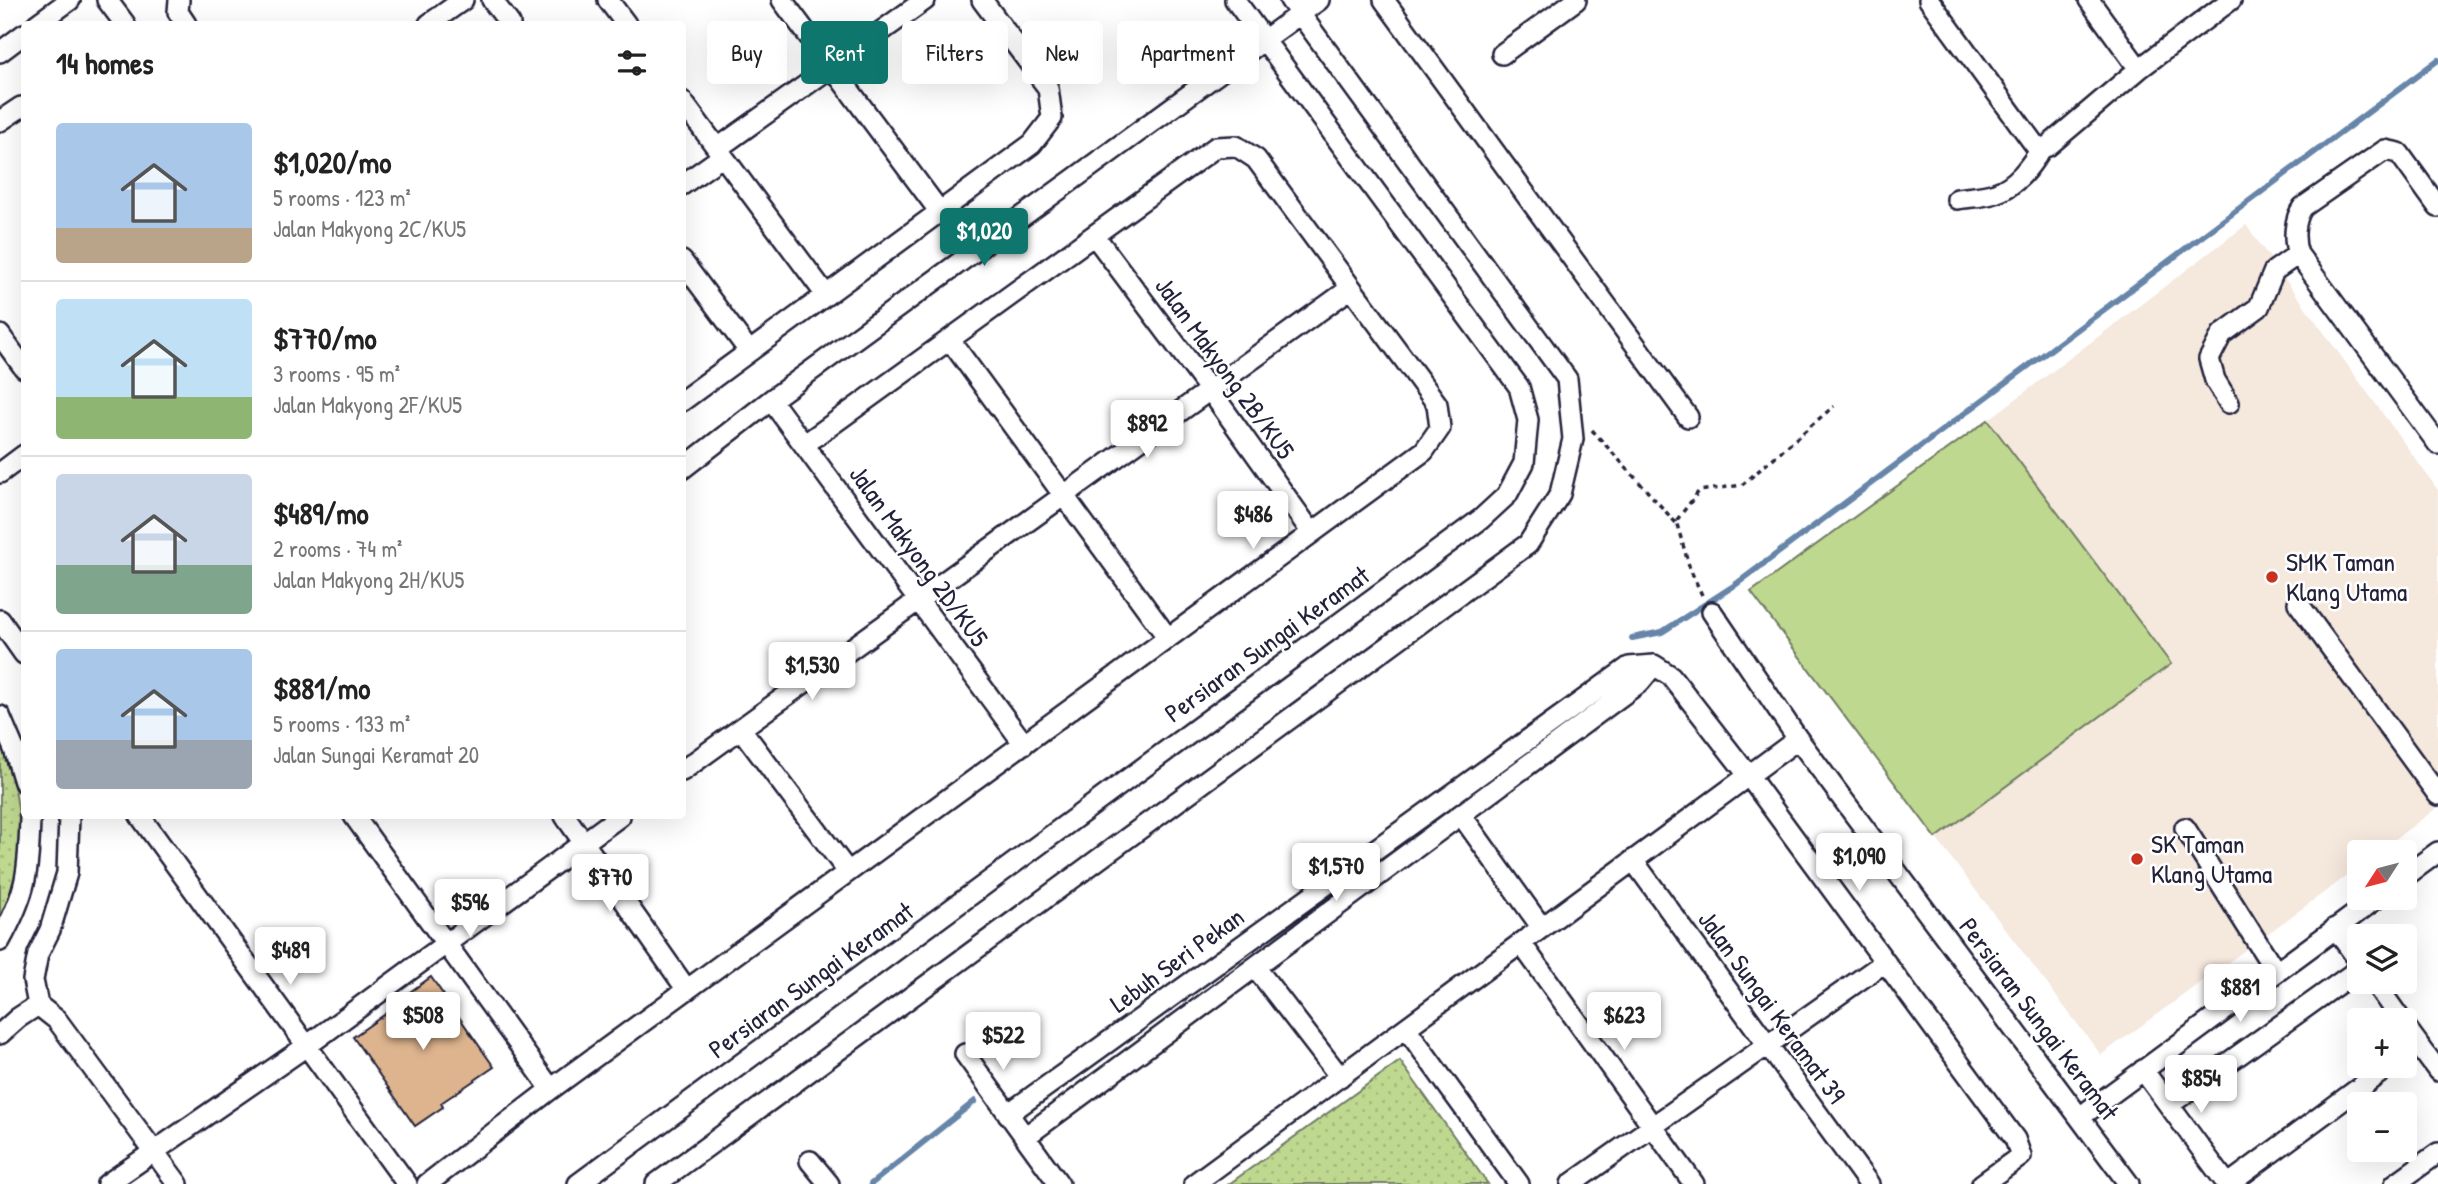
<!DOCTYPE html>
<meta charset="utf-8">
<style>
:root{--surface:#fff;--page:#f2f2f2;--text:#222;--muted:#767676;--line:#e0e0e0;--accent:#0f766e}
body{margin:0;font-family:"Patrick Hand",sans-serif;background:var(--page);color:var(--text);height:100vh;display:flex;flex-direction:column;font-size:26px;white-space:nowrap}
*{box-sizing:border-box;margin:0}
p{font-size:23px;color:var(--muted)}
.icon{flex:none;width:38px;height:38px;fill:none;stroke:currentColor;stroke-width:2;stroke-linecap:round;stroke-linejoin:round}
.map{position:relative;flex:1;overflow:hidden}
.side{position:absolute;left:21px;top:21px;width:665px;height:798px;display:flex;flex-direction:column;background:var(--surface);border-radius:7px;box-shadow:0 7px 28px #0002}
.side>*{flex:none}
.guide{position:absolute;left:707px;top:21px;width:665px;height:63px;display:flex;gap:14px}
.needle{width:46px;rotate:234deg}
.tools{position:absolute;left:2347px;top:840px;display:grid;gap:14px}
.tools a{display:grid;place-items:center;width:70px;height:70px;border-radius:7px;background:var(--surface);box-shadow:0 7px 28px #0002;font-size:35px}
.price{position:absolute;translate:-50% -60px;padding:0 16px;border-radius:7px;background:#fff;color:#222;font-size:23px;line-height:46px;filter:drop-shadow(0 2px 4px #0008)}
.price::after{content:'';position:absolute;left:50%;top:42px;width:21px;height:16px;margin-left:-10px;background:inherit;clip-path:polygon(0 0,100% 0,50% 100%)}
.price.current{background:var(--accent);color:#fff}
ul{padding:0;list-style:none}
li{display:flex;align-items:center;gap:21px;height:175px;padding:0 35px}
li+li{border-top:2px solid var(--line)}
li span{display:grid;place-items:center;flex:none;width:196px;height:140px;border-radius:7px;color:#555}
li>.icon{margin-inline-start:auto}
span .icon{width:84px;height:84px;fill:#fffc;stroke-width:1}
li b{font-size:30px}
h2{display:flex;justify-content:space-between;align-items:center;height:84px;padding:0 35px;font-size:30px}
.chip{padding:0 24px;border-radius:7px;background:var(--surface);box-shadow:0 7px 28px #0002;font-size:24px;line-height:63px}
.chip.current{background:var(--accent);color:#fff}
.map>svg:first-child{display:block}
.built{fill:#f5e8dd}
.green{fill:#bfd88f;stroke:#707d65;stroke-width:2}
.park{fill:url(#park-dots);stroke:#707d65;stroke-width:2}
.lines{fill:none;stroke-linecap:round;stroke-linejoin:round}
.stream{stroke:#6685a8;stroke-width:6}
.building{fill:#ddb48e;stroke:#22223b;stroke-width:2}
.minor-casing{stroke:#22223b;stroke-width:24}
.path{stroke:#22223b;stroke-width:3.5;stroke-dasharray:5 5;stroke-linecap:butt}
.minor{stroke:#fff;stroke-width:19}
.poi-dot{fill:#c8321e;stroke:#fff;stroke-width:2.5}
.labels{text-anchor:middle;stroke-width:5;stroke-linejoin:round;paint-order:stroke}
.street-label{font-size:26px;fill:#22223b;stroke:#fff}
.poi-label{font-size:26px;fill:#22223b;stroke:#fff;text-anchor:start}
</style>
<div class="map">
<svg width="2438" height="1184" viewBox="0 0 2438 1184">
<defs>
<pattern id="park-dots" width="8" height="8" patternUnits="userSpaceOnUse" patternTransform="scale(1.75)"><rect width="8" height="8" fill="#bfd88f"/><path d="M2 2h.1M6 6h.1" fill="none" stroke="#a4b97c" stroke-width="1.8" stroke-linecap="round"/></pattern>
</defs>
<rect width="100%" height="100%" fill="#fff"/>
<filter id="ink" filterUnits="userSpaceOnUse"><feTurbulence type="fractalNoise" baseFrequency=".0143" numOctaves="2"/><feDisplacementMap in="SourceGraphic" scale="14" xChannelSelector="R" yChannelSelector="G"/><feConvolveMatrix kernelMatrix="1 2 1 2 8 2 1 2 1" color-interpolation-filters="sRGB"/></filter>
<g filter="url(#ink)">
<path class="built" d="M2246 225 2438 490V807L2378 852H2359V867L2101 1055 1936 838 2171 664 1988 420Z"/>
<path class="green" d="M1988 420 2171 664 1936 838 1751 592Z"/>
<path class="park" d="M0 742C18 783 25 837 17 881 14 894 6 908 0 920Z
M1400 1061 1488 1184H1229Z"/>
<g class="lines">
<path class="stream" d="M1632 638 1662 632 1735 585 2438 60
M871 1184 975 1101"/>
</g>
<path class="building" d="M431 977 494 1067 441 1103 443 1107 415 1126 353 1037 398 1005 396 1002Z"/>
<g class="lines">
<g class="minor-casing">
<path id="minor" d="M107 0 125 24
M179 0 178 12 186 24
M492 0 510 24
M608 0 626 24
M782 0 940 212
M1384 0 1688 417
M1929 0 2034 144 2042 148 2048 146 2139 69 2231 0
M2089 0 2139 69
M37 24 70 0
M429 24 463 0
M0 52 24 34
M1502 54 1576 0
M682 101 826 295
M0 121 21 107H24
M718 148 925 0
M682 185 723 156
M1957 199C1969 197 1984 197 1995 193 2017 186 2030 166 2042 148
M2438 207 2399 153 2385 150 2303 207C2294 219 2293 240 2298 254L2438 444
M1094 235 1210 390 1312 533
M682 261 749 351
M0 335 24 368
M950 340 1168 638
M771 400 1024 744
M682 401 1032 144 1052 118 1048 88 982 0
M2229 403 2215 380 2209 359 2222 334 2259 307 2274 271 2298 254
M682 469 771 400 1319 0
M0 473 24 455
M2298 603 2438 795
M1712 612 1798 739 2129 1184
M0 620 24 654
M1654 665 1671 676 1748 775 2015 1139 2021 1156 1982 1184
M0 716 14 749 24 782
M741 729 848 872
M682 771 1351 288
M140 816 407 1184
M354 816 551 1089
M565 816 687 990
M1462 816 1542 928
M2185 828 2276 972
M1633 860 1869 1184
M2404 877 2438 852
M2335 928 2359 961
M0 941C27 892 29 871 30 816
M1521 943 1694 1184
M1256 968 1340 1077
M2374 982 2401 1020
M38 1005 57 1020 178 1184
M38 1005 33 980 38 954 50 930 67 873 69 816
M2404 1025 2438 1071
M1406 1028 1519 1184
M0 1034 18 1018 38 1005
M965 1054 1059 1184
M2143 1070 2227 1184
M2169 1105 2359 969
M1008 1114 1629 667 1654 665
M2080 1117 2377 898
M1025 1137 1640 682 1654 665
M810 1161 829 1184
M107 1184 308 1045 620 816
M427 1184 551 1089 1424 451 1440 428 1437 404 1256 159 1236 146 1216 147 805 444
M578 1184 1481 519 1507 495 1524 463 1528 420 1519 387 1235 0
M656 1184 1528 544 1560 494 1573 439 1567 379 1290 0
M1194 1184 1798 739
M1571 1184 1885 962
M2229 1184 2389 1066
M2395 1184 2438 1153"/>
</g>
<path class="path" d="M1592 430 1676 523
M1702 595 1690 569 1676 521 1699 491 1742 485 1834 406"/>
<use href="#minor" class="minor"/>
</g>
</g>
<g class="poi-dot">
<circle cx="2272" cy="577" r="7"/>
<circle cx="2137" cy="859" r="7"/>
</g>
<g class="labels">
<g class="street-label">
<text transform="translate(1225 368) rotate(54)" y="9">Jalan Makyong 2B/KU5</text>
<text transform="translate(919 556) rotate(54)" y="9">Jalan Makyong 2D/KU5</text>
<text transform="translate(1267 644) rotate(-36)" y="9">Persiaran Sungai Keramat</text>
<text transform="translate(1177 960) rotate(-36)" y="9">Lebuh Seri Pekan</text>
<text transform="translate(811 980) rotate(-36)" y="9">Persiaran Sungai Keramat</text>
<text transform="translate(1772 1007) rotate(54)" y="9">Jalan Sungai Keramat 39</text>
<text transform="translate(2039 1019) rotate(53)" y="9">Persiaran Sungai Keramat</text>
</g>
<g class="poi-label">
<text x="2286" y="571">SMK Taman<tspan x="2286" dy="30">Klang Utama</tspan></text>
<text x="2151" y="853">SK Taman<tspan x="2151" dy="30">Klang Utama</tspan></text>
</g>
</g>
</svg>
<div class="tools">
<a><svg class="needle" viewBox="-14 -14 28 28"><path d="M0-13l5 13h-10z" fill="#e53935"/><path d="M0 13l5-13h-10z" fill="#767676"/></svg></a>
<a><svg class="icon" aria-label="layers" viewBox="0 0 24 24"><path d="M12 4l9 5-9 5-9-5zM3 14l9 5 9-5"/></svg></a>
<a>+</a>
<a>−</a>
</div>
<b class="price current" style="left:984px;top:268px">$1,020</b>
<b class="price" style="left:1147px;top:460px">$892</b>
<b class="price" style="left:1253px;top:551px">$486</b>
<b class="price" style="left:812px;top:702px">$1,530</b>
<b class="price" style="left:1859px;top:893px">$1,090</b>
<b class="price" style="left:1336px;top:903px">$1,570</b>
<b class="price" style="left:610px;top:914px">$770</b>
<b class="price" style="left:470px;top:939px">$596</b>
<b class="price" style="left:290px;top:987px">$489</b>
<b class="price" style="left:2240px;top:1024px">$881</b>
<b class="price" style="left:423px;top:1052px">$508</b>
<b class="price" style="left:1624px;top:1052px">$623</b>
<b class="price" style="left:1003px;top:1072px">$522</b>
<b class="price" style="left:2201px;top:1115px">$854</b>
<div class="guide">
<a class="chip">Buy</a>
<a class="chip current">Rent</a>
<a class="chip">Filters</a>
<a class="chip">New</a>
<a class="chip">Apartment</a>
</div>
<section class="side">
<h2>14 homes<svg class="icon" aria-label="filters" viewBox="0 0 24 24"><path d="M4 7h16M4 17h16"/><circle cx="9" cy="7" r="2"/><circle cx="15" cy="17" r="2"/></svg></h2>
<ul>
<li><span style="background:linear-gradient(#a9c7e8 75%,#b9a48a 0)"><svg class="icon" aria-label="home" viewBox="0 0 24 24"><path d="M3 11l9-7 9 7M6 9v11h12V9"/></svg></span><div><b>$1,020/mo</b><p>5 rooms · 123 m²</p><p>Jalan Makyong 2C/KU5</p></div></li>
<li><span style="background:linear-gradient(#bfe0f5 70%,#8fb573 0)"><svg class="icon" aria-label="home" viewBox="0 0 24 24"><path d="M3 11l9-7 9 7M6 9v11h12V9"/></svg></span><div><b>$770/mo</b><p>3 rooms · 95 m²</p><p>Jalan Makyong 2F/KU5</p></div></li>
<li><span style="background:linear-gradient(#c9d6e8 65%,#7fa58c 0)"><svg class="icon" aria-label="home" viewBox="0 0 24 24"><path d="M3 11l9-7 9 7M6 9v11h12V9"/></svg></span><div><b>$489/mo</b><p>2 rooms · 74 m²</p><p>Jalan Makyong 2H/KU5</p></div></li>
<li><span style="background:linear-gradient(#a9c7e8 65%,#9aa5b1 0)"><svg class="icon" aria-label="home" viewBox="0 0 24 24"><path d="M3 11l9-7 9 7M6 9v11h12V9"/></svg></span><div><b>$881/mo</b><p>5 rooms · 133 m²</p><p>Jalan Sungai Keramat 20</p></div></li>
</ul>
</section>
</div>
